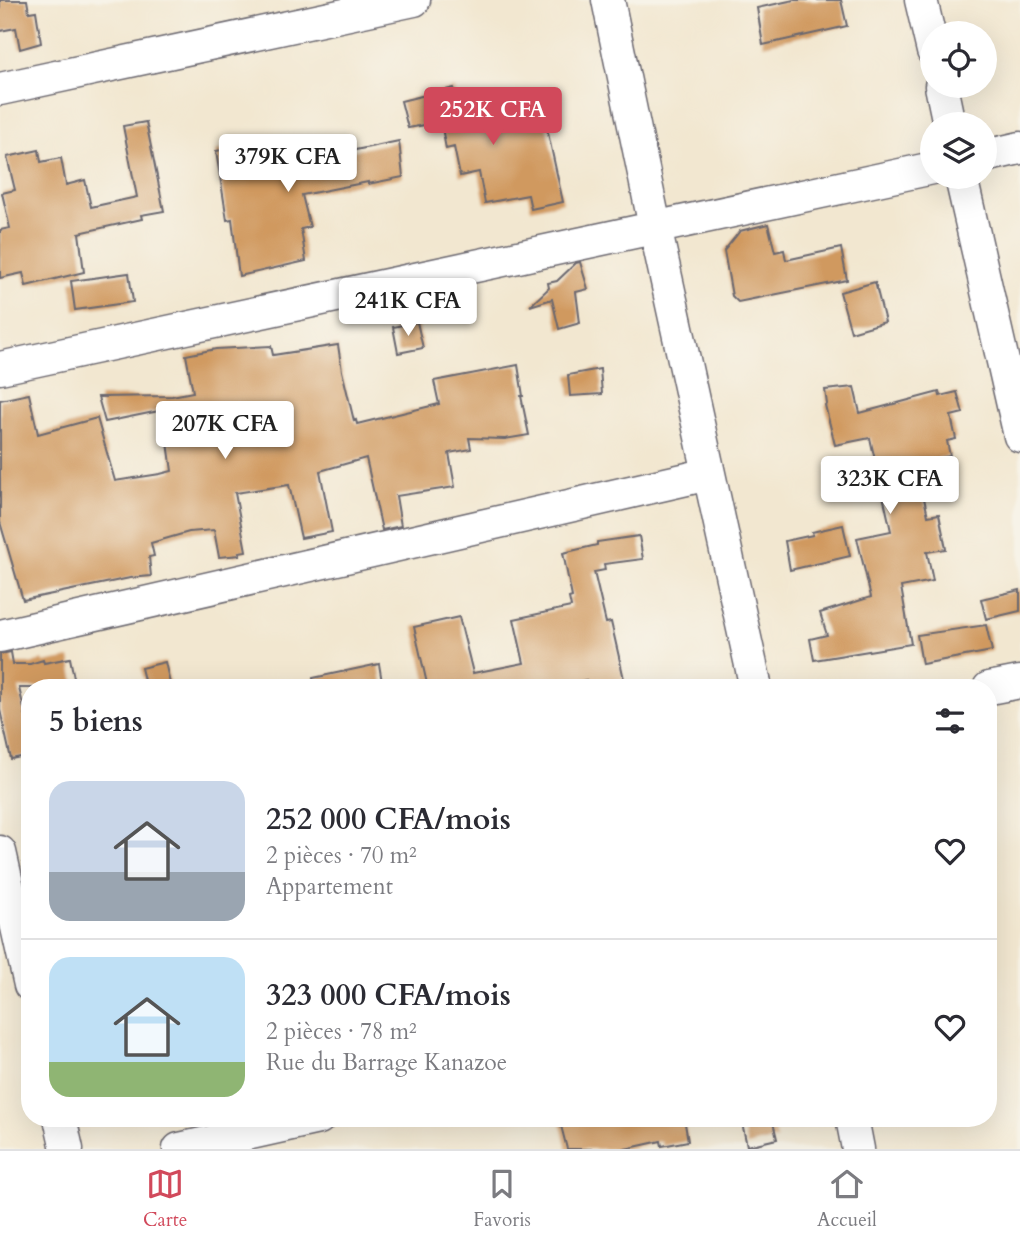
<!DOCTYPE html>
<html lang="fr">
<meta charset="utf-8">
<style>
:root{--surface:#fff;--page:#f2f2f3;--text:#2b2b33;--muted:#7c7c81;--line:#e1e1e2;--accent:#d1495b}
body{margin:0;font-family:Cardo,serif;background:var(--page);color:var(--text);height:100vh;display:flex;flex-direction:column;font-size:26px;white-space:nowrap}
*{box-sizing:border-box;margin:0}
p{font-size:23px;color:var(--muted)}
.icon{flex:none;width:38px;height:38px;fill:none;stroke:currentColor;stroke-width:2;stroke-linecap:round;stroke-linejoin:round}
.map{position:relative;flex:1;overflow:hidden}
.sheet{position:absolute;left:21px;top:679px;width:976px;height:448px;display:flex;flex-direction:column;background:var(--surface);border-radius:28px;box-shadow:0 7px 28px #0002}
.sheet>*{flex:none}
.fabs{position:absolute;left:920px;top:21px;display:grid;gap:14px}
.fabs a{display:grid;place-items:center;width:77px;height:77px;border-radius:50%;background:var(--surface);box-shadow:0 7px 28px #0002;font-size:35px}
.price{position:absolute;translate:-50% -60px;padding:0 16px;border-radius:7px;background:#fff;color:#222;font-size:23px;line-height:46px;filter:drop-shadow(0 2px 4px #0008)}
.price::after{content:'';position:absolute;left:50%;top:42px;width:21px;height:16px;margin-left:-10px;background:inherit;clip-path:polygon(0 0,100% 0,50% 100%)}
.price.current{background:var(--accent);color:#fff}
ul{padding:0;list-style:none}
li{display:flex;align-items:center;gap:21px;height:175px;padding:0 28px}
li+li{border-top:2px solid var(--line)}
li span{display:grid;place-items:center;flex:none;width:196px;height:140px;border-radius:21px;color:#555}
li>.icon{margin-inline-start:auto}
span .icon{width:84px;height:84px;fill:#fffc;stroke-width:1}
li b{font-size:30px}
h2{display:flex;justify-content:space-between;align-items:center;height:84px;padding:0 28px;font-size:30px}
.dock{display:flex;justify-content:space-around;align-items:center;height:98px;border-top:2px solid var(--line);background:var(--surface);font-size:19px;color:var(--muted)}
.dock a{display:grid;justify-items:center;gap:4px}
.dock .current{color:var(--accent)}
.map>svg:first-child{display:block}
.building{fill:#d0995f}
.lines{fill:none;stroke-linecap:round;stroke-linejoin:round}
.minor-casing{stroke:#6b676f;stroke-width:35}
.minor{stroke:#fff;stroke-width:32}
</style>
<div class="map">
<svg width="1020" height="1149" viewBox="0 0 1020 1149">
<rect width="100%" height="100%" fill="#f7f3e8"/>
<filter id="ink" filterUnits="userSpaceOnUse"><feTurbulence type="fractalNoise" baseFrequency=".0143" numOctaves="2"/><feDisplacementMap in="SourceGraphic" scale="14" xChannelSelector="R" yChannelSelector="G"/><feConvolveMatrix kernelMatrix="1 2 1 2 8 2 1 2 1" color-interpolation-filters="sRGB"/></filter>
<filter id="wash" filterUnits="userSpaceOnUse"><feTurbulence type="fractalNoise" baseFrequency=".00686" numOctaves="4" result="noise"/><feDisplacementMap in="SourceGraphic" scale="28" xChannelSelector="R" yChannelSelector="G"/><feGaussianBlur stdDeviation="1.57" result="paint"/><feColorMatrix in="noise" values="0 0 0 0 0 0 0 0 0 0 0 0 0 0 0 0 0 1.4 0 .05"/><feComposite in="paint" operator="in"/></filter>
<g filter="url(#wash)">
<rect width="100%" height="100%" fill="#f2e7d0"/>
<g id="blocks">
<path class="building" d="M0 0H27L29 12 36 11 41 43 20 49 16 28 0 31Z
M794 0H841L847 26 763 45 757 8Z
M454 88 458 105 483 98 489 122 543 110 563 202 531 209 528 195 485 203 479 172 460 176 454 147 446 149 441 122 408 128 401 101Z
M146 122 164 211 141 215 142 219 79 233 84 272 26 286 23 273 0 278V230L10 228 2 193 15 190 7 157 39 150 41 162 61 158 66 185 85 180 91 207 137 197 123 126Z
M288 137 293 161 336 152V154L399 141 403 177 368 184V182L302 195 310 227 301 229 306 261 239 276 232 219 227 220 216 151Z
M768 224 775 252 784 250 786 260 841 248 847 280 738 302 732 296 724 251 740 231Z
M580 262 588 289 576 292 580 323 559 329 552 299 530 306 549 288 548 283 557 281 576 263Z
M129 273 133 302 75 310 71 281Z
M875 282 885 322 851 332 840 292Z
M417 322 423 348 398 353 393 327Z
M338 345 342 371 354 421 356 420 357 424 439 404 434 381 518 365 523 396H521L529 435 505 439 469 438 471 449 449 453 455 487 396 496 401 526 382 530 366 458 320 471 332 532 301 538 289 485 235 493 246 551 239 552 240 555 219 557 214 530 189 532 151 543 154 556 149 557 151 576 130 578 23 600 0 522V400L29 394 38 434 97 418 115 481 160 474 172 471 166 428 162 429 159 411 105 422 98 397 172 396 193 392 186 355 216 349 271 346 273 355Z
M600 369 602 394 570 396 568 375Z
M854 387 860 413 939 392 940 396 957 392 963 413 951 416 956 439 947 441 950 456 916 463 928 516 939 514 946 549 927 552 933 581 901 587 911 644 814 660 810 639 827 635 820 613 871 597 857 538 891 531 870 438 835 445 825 405 827 404 825 390Z
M843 525 850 556 790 570 785 541 813 535 812 532Z
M639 536 643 559 604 564 605 570 594 572 606 623 611 622 624 679 587 687 586 680 550 688H428L414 627 459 617 473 673 524 663 514 619 571 607 569 598 572 597 563 553 597 545V542Z
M1020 590V611L986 619 981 599Z
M986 625 992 651 922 664 917 635Z
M11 652 13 664H30L43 660 44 663 70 658 76 688H19L30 734V755L11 759 0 710V654Z
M165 662 171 688H146L141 668Z
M379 664 383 688H314L313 678Z
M559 1118H684L688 1141 662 1146 661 1141 625 1149H567Z
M741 1118H772L777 1139 747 1146Z"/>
</g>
</g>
<g filter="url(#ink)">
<use href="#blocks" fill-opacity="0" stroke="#6b676f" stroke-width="2"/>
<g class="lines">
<g class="minor-casing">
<path id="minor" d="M608 0 655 227 756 688
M921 0 933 51
M941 86 949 124
M0 89 414 0
M985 156 1020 148
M961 177 1020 436
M0 368 933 168
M0 636 709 474
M989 688 1020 682
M0 852 30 985
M60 1118 67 1149
M852 1118 858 1149
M179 1149 319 1118"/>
</g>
<use href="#minor" class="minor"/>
</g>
</g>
</svg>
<div class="fabs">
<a><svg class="icon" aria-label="locate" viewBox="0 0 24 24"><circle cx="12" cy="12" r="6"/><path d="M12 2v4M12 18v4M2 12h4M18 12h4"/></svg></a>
<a><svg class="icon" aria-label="layers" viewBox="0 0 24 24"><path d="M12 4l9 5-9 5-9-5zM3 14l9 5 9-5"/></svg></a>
</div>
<b class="price current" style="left:493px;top:147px">252K CFA</b>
<b class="price" style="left:288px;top:194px">379K CFA</b>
<b class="price" style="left:408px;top:338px">241K CFA</b>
<b class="price" style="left:225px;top:461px">207K CFA</b>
<b class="price" style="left:890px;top:516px">323K CFA</b>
<section class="sheet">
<h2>5 biens<svg class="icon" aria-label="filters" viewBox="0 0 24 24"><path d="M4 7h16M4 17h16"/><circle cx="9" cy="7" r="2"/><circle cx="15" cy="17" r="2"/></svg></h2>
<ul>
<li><span style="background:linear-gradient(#c9d6e8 65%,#9aa5b1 0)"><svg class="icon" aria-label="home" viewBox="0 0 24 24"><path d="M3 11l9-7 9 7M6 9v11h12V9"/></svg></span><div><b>252 000 CFA/mois</b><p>2 pièces · 70 m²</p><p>Appartement</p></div><svg class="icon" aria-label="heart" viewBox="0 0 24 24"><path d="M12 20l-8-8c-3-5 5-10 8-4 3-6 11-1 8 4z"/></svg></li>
<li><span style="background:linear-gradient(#bfe0f5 75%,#8fb573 0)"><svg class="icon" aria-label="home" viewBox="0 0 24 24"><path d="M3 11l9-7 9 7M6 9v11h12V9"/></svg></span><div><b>323 000 CFA/mois</b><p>2 pièces · 78 m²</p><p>Rue du Barrage Kanazoe</p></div><svg class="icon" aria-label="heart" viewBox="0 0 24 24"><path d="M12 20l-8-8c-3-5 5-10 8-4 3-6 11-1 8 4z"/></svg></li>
</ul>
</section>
</div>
<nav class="dock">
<a class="current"><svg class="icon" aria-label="map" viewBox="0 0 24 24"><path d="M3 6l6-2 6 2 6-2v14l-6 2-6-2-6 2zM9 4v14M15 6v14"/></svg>Carte</a>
<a><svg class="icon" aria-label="saved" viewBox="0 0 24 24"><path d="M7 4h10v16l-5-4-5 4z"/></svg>Favoris</a>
<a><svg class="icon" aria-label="home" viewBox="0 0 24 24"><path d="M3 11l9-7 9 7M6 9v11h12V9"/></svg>Accueil</a>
</nav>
